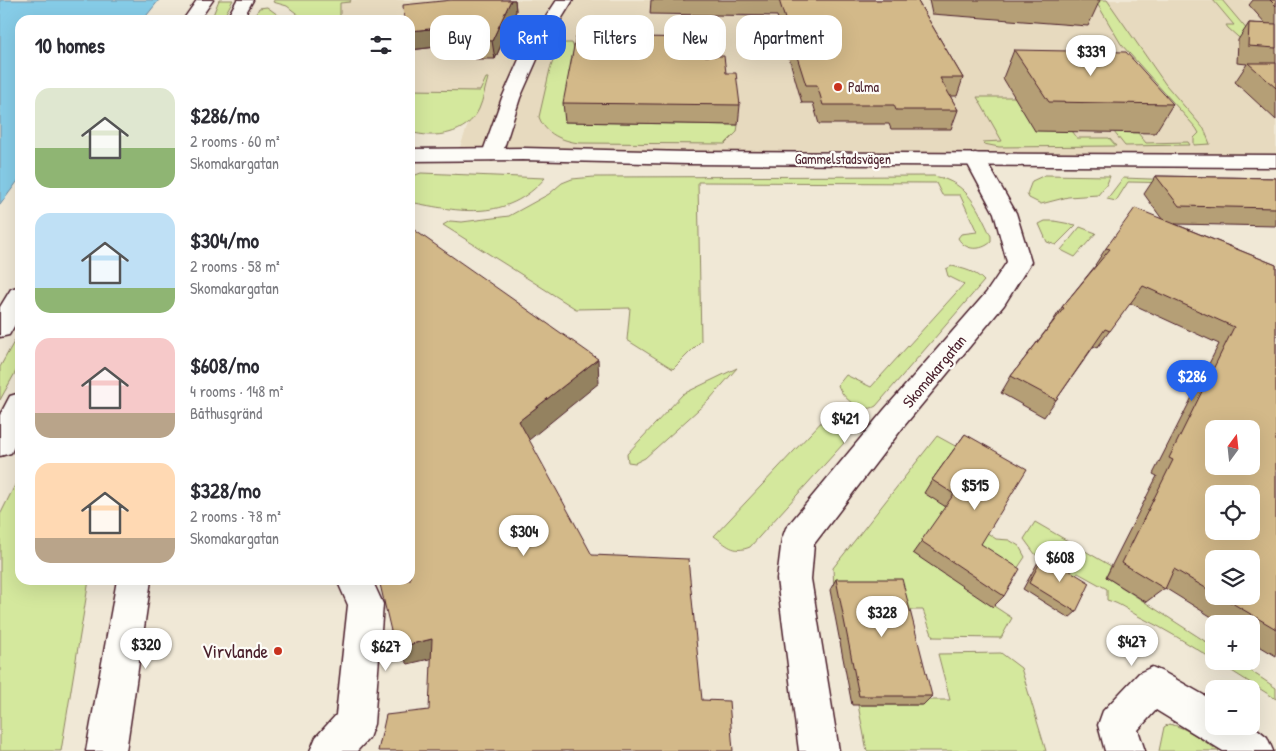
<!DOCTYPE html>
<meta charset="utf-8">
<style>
:root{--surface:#fff;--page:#f2f2f3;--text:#2b2b33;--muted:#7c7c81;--accent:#2563eb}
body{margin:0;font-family:"Patrick Hand",sans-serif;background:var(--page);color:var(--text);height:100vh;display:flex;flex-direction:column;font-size:19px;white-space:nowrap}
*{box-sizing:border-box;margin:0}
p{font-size:16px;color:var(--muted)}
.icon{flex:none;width:28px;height:28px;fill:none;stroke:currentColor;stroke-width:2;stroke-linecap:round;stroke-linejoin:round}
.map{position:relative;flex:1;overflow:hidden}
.panel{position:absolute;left:15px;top:15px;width:400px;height:570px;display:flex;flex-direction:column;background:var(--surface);border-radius:15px;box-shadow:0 5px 20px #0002}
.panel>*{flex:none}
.top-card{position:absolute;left:430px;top:15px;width:475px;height:45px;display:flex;gap:10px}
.needle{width:32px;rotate:15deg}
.buttons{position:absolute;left:1205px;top:420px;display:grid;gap:10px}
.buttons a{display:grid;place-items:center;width:55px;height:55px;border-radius:10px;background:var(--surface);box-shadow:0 5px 20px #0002;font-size:25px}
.price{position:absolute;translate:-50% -42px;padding:0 11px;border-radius:18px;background:#fff;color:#222;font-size:16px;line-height:32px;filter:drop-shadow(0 1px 2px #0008)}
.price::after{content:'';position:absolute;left:50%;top:30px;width:15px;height:11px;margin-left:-8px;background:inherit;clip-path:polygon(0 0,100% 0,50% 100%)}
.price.active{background:var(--accent);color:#fff}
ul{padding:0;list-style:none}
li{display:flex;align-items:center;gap:15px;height:125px;padding:0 20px}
li span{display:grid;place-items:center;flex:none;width:140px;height:100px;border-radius:15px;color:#555}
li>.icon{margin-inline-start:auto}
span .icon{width:60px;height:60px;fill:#fffc;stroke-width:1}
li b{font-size:21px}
h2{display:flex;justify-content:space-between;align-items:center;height:60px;padding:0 20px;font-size:21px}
.tag{padding:0 18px;border-radius:15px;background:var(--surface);box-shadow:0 5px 20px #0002;font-size:18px;line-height:45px}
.tag.active{background:var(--accent);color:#fff}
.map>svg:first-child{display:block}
.built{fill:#e7dabf}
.green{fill:#d4e89d;stroke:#8f8464}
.water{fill:#86cce7;stroke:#6e879c}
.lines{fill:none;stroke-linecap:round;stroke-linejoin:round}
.street-casing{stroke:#4a1f2b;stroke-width:3}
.secondary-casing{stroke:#4a1f2b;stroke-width:3}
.primary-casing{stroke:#4a1f2b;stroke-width:3}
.street{fill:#fdfcf7;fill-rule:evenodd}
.secondary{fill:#fdfcf7;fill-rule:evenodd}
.primary{fill:#fdfcf7;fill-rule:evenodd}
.wall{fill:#b59f76;stroke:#4a1f2b;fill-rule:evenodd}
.shaded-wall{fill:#948260;stroke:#4a1f2b}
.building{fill:#d3b989;stroke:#4a1f2b;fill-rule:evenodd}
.poi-dot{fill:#c8321e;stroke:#fdfcf7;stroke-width:2}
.labels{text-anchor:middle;stroke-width:4.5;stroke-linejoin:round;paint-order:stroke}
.far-poi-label{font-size:14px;fill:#4a1f2b;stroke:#fdfcf7;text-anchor:start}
.far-street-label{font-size:14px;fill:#4a1f2b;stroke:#fdfcf7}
.street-label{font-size:16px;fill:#4a1f2b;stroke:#fdfcf7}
.near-poi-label{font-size:19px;fill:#4a1f2b;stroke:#fdfcf7;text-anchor:end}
</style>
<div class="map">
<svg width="1276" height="751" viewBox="0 0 1276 751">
<rect width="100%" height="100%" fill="#f0e8d6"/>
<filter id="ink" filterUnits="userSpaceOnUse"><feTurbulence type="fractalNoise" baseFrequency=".02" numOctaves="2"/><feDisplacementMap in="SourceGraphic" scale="10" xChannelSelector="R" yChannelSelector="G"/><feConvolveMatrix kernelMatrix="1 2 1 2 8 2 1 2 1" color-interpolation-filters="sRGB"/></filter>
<g filter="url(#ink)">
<path class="built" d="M339 0H1276V161L458 153 479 93 410 92V20H338Z"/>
<path class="green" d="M219 0H233L222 20H211Z
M274 0H351L350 2 340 3V20H305L287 6 273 2Z
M1095 0H1107L1166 85 1204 129 1210 144 1194 145V138L1199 133 1196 128 1121 44Z
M1213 0H1222L1259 44 1276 71 1228 28 1226 25H1234Z
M267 7 285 20H253L259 8Z
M565 43H572L577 55 565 122 738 125 737 132 725 144 579 143C563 141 545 134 539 117L550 69 559 45Z
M486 78H488C485 88 483 100 479 109 467 135 434 139 410 132V90L480 91Z
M977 97H1014L1073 132 1077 138H1109L1116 146 999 147 984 144 982 142 1002 141Z
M1114 132 1138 133 1146 143 1188 142 1190 145 1125 146Z
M421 173 545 178C507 222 460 212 410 202V177Z
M1045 175H1046L1110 176 1107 184 1098 195 1068 197 1041 204 1029 198 1027 194 1032 181Z
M934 176C969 183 977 208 991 236V242C981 251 965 251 958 238L961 234 977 232 960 195H942L936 183 698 182 701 341 673 369 627 340 630 308 576 309 443 225 450 221 462 222 509 216 549 194 562 183 572 179 594 177Z
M1123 178 1177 180 1183 183 1128 182 1116 201 1107 199Z
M1045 221H1054L1076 225 1056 245 1047 242 1039 224Z
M1080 227 1096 233 1075 257 1061 250Z
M952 266C964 269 975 271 984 281L876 406C862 415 842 398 838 385L846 375 871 387 964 284 948 276 946 269Z
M20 331V364L0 400V367Z
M737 368 709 400 645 458 635 463 628 462 627 454 683 394Z
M826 417 836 424 844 443 750 547C733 554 727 545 714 536Z
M937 436 957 447 986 532 996 539 1009 540 1019 546 1025 557 1009 581 914 553 1012 618 1001 638 933 637 923 610H899L834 590 833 568Z
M20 475V580H89L61 751H0V515Z
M1035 522 1111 566 1106 577 1214 647V660C1189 644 1165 629 1138 616 1126 609 1121 604 1107 600V589L1078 573 1072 576 1035 554 1024 539Z
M1001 653 1021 668 1046 751H867L858 705H922V700H950L938 654Z
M1216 661H1236L1276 688V699Z
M1169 724C1187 727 1203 741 1219 751H1159L1164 727Z"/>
<path class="water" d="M0 0H159L143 20H20V178L0 205Z"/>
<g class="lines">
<g class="street-casing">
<path id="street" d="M557 0H573L539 55 520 98 502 154 499 158 492 160 485 158 482 154 502 98 521 55Z
M975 153 982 155 985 159 1016 213 1031 262 1004 305 904 426 814 544 811 579 839 751H799L777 579 782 539 786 528 884 410 986 293 1007 262 994 213 965 159 968 155Z
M117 580H151L126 751H86Z
M337 580H372L383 604 374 724 369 738 357 751H310L316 737 336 715 348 605Z
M1152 667 1165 673 1214 701V726H1251V724L1267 737 1273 751H1223L1156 710 1138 730 1145 751H1105L1098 725 1103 711 1139 673Z"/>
</g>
<g class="secondary-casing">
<path id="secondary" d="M523 148 688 152 1276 155V167L688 164 523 160 410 161V149Z"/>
</g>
<g class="primary-casing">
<path id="primary" d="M197 0H213L199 20H183Z
M237 0H253L242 20H226Z
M20 286V316L9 335 0 337V307L11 289Z
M20 393V433L11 453 0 456V415L10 396Z"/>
</g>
<use href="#street" class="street"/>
<use href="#secondary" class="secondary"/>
<use href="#primary" class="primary"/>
</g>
<path class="wall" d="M452 0H515L516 11 495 59H475L471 43 410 50Z
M651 0H917L963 78 957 96H950L958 110 951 129H891L889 124H819L813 103H802L777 16 650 14Z
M929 0H1100L1088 26 932 14Z
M1253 0H1276V120L1235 82 1247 64 1237 63 1238 40 1249 23 1266 24 1249 5Z
M1014 50 1173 104 1155 133 1035 131 1003 78Z
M705 56 726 73 740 105 738 125 565 122 563 103Z
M1156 176 1276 178V226L1175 224 1276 265V656L1251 641V624H1223L1165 588 1146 602 1106 577 1157 476 1153 474 1219 344 1130 303 1097 348 1094 346 1044 417 1001 393 1011 376 1051 324 1062 307 1096 265H1095L1106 248 1162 219 1144 194ZM1214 559 1251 596H1214Z
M965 434 981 544 1004 596 993 607 913 553 946 507 924 493 932 480Z
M1044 555 1076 612 1069 618 1023 589 1038 562Z
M836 579 932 696 923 705H852L830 590Z"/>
<path class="shaded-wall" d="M511 0H515L516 11 495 59 492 41Z
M468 25 471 43 410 50V31Z
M598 359 599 383 524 444 519 421Z
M432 639 442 656 408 664 395 648Z"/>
<path class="building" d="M452 0H511L492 41 472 40 468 25 410 31V20H404L403 5Z
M779 0H917L963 78H940L958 110H896L894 105H823L817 85H806Z
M1270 0H1276V6Z
M1249 23 1276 24V48L1248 46Z
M576 36 703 38 705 56H724L726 73H736L740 105 563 103Z
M1014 50 1126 52 1173 104 1049 102Z
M1248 63H1276V88Z
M1156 176 1276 178V208L1179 206Z
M1135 208 1276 265V629L1220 596H1251V559H1214V593L1174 569 1165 589 1122 563 1173 460 1169 458 1234 327 1143 286 1110 331 1105 329 1056 400 1011 376 1064 308 1062 307 1110 249 1106 248ZM1214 429H1251V466H1214ZM1214 494H1251V531H1214Z
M410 227 598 359 519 421 592 555 688 559 702 700 729 701 733 751H378L386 715 429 710 432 639 395 648 379 580H410Z
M965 434 1027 469 981 544 1020 569 1004 596 921 541 954 494 932 480Z
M1044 555 1090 583 1076 612 1029 583Z
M836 579H902L932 696H859Z"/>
</g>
<g class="poi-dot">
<circle cx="838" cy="87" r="5"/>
<circle cx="278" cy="651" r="5"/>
</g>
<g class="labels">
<g class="far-poi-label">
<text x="848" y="92">Palma</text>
</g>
<g class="far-street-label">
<text x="843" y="164">Gammelstadsvägen</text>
</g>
<g class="street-label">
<text transform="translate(934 371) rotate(-50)" y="6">Skomakargatan</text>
</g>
<g class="near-poi-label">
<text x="268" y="658">Virvlande</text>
</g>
</g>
</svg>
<div class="buttons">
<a><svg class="needle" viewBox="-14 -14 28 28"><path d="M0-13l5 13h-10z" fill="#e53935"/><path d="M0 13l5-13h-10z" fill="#7c7c81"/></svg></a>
<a><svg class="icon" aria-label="locate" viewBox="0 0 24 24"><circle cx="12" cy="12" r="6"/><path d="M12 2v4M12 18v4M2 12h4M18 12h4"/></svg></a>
<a><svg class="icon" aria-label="layers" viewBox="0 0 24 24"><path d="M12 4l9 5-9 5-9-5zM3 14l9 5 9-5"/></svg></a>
<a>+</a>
<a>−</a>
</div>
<b class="price" style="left:1091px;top:77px">$339</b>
<b class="price active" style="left:1192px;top:402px">$286</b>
<b class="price" style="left:845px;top:444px">$421</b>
<b class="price" style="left:975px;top:511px">$515</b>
<b class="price" style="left:524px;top:557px">$304</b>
<b class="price" style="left:1060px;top:583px">$608</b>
<b class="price" style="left:882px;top:638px">$328</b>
<b class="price" style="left:1132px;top:667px">$427</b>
<b class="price" style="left:146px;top:670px">$320</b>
<b class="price" style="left:386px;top:672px">$627</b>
<div class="top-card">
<a class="tag">Buy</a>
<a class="tag active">Rent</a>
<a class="tag">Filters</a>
<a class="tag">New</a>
<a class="tag">Apartment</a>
</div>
<section class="panel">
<h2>10 homes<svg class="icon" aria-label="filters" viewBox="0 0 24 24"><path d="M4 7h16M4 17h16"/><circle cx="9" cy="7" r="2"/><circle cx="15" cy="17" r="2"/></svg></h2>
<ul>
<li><span style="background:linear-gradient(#dfe7d0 60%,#8fb573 0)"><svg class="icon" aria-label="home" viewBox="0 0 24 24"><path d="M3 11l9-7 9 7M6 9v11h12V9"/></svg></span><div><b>$286/mo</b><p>2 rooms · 60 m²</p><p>Skomakargatan</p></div></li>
<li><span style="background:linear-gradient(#bfe0f5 75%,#8fb573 0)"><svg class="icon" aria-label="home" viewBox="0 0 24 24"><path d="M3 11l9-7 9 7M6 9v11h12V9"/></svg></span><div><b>$304/mo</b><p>2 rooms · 58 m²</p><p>Skomakargatan</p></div></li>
<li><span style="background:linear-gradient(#f6c9c9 75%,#b9a48a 0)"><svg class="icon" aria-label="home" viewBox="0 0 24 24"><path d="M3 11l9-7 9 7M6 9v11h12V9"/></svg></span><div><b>$608/mo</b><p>4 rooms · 148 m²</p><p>Båthusgränd</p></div></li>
<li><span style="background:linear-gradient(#ffd9b3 75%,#b9a48a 0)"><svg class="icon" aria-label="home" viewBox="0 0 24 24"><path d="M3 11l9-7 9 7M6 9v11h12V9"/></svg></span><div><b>$328/mo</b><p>2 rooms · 78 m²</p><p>Skomakargatan</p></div></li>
</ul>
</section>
</div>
